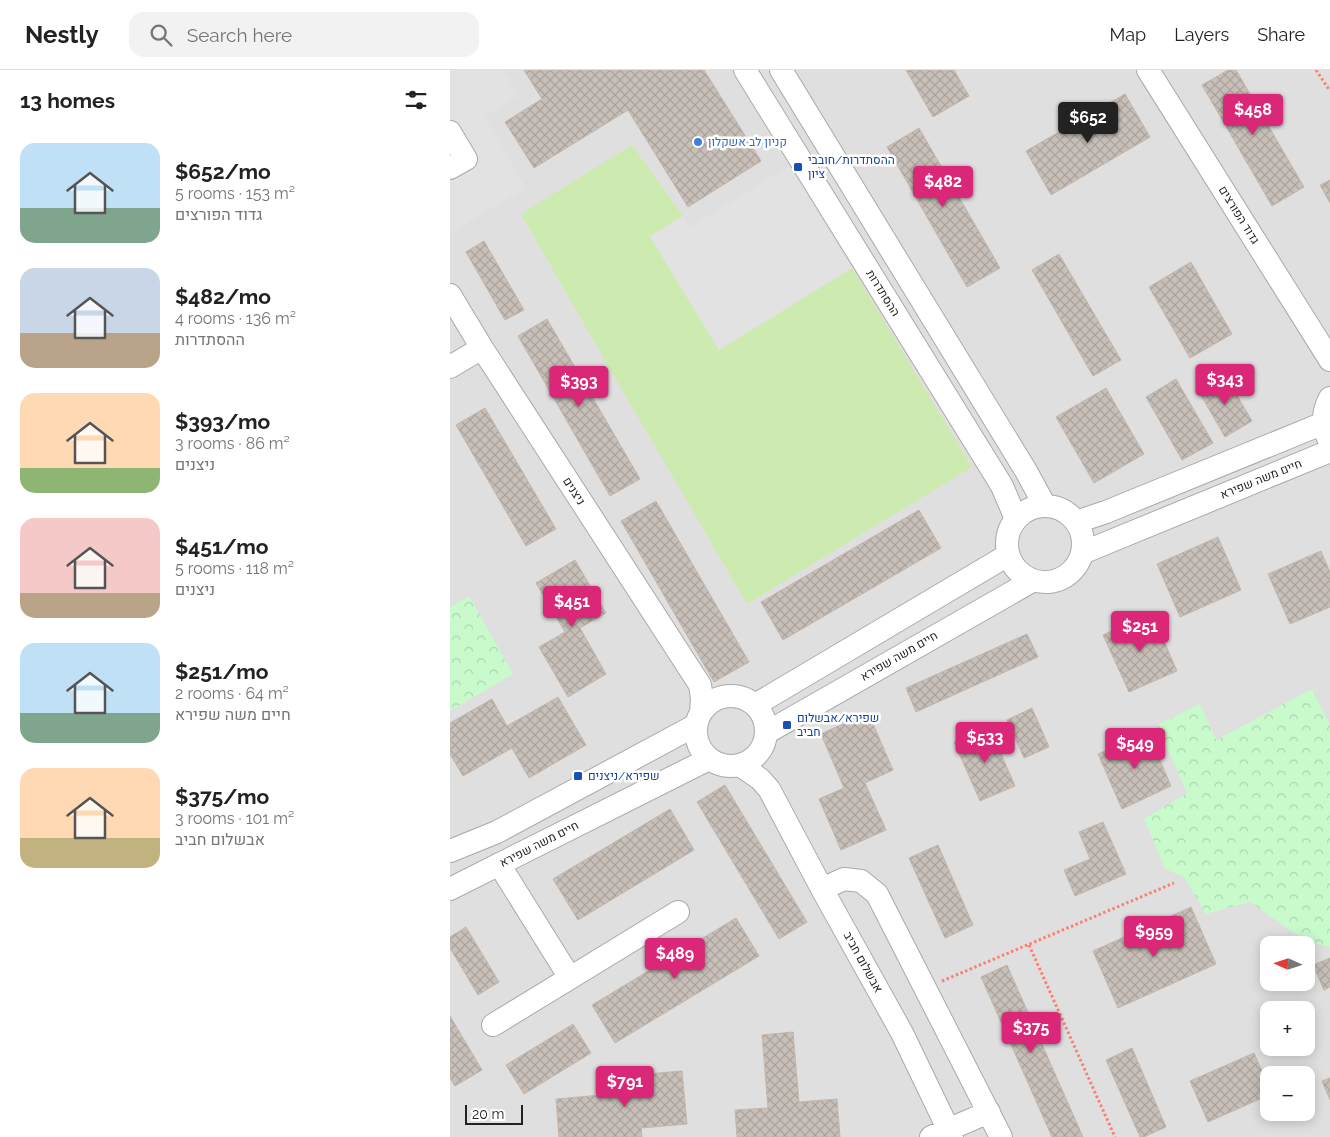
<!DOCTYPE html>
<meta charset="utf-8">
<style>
:root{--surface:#fff;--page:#f2f2f2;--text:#222;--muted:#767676;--line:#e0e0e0;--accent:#db2777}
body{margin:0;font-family:Raleway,Heebo,sans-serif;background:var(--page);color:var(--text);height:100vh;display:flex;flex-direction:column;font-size:19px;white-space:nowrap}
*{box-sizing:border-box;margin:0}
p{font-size:16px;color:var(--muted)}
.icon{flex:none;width:28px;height:28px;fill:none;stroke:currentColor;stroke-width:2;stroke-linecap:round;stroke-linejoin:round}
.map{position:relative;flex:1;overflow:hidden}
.sheet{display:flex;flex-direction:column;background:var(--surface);width:450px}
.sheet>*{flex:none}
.needle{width:32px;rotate:273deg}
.controls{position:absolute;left:810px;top:866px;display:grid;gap:10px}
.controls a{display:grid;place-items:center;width:55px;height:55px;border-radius:10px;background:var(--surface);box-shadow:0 2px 12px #0003;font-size:25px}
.scale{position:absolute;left:15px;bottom:12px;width:58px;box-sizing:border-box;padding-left:5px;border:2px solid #222;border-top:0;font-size:14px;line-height:18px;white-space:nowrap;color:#222;-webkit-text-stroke:4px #fff;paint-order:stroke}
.price{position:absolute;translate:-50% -42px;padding:0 11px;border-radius:5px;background:var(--accent);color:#fff;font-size:16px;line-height:32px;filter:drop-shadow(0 1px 2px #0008)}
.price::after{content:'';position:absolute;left:50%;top:30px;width:15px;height:11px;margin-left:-8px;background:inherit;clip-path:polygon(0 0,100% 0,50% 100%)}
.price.on{background:#222;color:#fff}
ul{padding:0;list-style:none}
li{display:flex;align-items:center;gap:15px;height:125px;padding:0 20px}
li span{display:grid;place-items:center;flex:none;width:140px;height:100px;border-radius:15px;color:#555}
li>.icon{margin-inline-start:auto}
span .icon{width:60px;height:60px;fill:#fffc;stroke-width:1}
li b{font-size:21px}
h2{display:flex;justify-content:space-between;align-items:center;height:60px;padding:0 20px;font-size:21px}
header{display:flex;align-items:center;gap:30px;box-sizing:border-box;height:70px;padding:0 25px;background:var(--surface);border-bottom:1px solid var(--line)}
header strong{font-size:24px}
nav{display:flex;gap:28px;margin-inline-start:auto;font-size:18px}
.search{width:350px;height:45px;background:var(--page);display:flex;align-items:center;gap:12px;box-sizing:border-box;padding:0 18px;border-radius:15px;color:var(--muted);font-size:19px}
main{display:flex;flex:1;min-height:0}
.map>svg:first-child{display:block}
.residential{fill:#e0dfdf;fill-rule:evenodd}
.grass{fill:#cdebb0}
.park{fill:url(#park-crowns)}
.parking{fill:#e2e2e2}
.building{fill:url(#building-cross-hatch);stroke:#c4b6ab}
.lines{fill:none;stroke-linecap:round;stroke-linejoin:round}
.minor-casing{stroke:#a9a9a9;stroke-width:24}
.path{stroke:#fa8072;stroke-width:3;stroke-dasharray:2.5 2.5;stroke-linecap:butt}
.minor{stroke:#fff;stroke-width:22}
.shop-dot{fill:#3f7fe0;stroke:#fff;stroke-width:2}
.transit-dot{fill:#1a4fb4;stroke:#fff;stroke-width:2}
.labels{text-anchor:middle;stroke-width:5;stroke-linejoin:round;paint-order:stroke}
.shop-label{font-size:12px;fill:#366cbe;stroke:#fff;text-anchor:start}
.transit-label{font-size:12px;fill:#164399;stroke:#fff;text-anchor:start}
.street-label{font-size:12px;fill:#222;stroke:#fff}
</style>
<header>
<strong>Nestly</strong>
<div class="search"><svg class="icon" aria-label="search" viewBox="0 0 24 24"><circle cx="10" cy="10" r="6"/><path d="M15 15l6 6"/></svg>Search here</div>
<nav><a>Map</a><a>Layers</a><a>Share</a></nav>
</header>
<main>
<section class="sheet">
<h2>13 homes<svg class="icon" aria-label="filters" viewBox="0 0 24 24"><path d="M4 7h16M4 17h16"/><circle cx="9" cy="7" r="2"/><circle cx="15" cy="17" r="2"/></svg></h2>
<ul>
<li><span style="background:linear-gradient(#bfe0f5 65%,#7fa58c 0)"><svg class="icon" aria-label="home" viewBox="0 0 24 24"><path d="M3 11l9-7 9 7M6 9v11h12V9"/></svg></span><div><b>$652/mo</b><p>5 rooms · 153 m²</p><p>גדוד הפורצים</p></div></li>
<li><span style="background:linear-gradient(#c9d6e8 65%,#b9a48a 0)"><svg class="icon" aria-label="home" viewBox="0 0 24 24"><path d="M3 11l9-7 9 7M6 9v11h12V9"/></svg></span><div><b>$482/mo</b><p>4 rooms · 136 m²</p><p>ההסתדרות</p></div></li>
<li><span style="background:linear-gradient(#ffd9b3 75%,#8fb573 0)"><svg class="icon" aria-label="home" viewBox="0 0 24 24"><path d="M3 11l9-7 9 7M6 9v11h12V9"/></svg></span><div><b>$393/mo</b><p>3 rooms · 86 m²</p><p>ניצנים</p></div></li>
<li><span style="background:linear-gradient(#f6c9c9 75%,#b9a48a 0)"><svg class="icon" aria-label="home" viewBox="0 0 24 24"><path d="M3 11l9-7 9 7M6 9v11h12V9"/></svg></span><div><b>$451/mo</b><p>5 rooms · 118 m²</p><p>ניצנים</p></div></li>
<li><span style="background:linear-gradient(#bfe0f5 70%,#7fa58c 0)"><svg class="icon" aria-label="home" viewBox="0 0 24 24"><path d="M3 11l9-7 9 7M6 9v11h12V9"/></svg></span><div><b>$251/mo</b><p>2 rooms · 64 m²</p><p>חיים משה שפירא</p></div></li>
<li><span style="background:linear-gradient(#ffd9b3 70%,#c2b280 0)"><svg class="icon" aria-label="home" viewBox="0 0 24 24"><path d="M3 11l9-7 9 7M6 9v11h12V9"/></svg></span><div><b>$375/mo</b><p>3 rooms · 101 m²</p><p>אבשלום חביב</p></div></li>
</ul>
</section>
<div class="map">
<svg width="880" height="1067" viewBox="0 0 880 1067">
<defs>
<pattern id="park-crowns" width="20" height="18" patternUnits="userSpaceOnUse" patternTransform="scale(1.25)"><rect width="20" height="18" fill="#c8facc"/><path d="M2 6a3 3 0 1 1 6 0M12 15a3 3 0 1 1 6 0" fill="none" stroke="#acd6af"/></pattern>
<pattern id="building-cross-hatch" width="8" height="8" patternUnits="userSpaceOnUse" patternTransform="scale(1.25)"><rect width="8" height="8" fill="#c7bfb8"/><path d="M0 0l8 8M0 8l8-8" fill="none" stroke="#aba49e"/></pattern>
</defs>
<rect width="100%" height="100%" fill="#f2efe9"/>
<path class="residential" d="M0 0H880V1067H0ZM819 875H856V912H819ZM819 940H856V978H819ZM819 1005H856V1042H819Z"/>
<path class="grass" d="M182 75 233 146 200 167 269 280 402 198 522 397 297 534 161 301 71 144Z"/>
<path class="park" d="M19 526 63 604 0 641V537Z
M862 619 880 655V877L854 870 800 832 756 844 734 807 715 799 694 749 737 723 707 655 750 634 766 670Z"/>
<path class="parking" d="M0 0H53L68 26 35 46 76 118 0 163Z
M339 96 402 198 269 280 200 166 233 146 240 157Z"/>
<path class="building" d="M74 0H254L311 91 238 137 178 40 84 98 55 52 92 29Z
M456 0H504L519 26 483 47Z
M778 0H786L854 117 822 136 752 15Z
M675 24 700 67 601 125 576 81Z
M469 58 550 198 517 217 437 77Z
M880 110V133L870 115Z
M34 171 74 240 55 250 16 182Z
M609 184 671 290 643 306 582 200Z
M741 192 782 264 740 288 699 217Z
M97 249 190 409 160 426 68 266Z
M775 305 802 351 775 367 748 320Z
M726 309 763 373 732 390 696 327Z
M656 318 694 384 644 413 606 347Z
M35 338 106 459 76 476 6 355Z
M206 431 299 592 264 612 171 451Z
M469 440 491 478 333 570 311 532Z
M768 467 791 520 730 547 707 494Z
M871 481 880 502V537L840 554 818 504Z
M125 490 156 543 130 558 156 604 118 627 89 577 115 562 86 513Z
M702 543 727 601 679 622 653 565Z
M577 564 588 587 466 642 456 618Z
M108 627 136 675 79 708 62 678 13 706 0 684V653L42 629 57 656Z
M582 638 599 677 574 688 557 650Z
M418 642 443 700 415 713 436 760 391 780 369 729 394 718 371 664Z
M539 656 565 716 530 731 504 672Z
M698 662 721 716 672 739 648 684Z
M275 715 357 852 329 869 247 732Z
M220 739 244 780 128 850 103 809Z
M653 752 676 804 625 826 614 800 640 789 629 762Z
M488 775 523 855 495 868 459 788Z
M741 837 766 894 668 938 643 881Z
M286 848 309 886 165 973 142 935Z
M16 857 49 912 28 925 0 878V867Z
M880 888V917L874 920 863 895Z
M557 895 633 1067H602L531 907Z
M0 946 32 1000 5 1016 0 1008Z
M123 954 141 983 74 1024 56 995Z
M343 962 349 1032 387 1029 390 1067H287L285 1040 318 1038 312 965Z
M682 978 716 1057 694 1067H690L656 990Z
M804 983 819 1017V1025L758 1052 740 1011Z
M232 1001 237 1054 191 1058 192 1067H109L106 1029 163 1024 162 1007Z
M880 1008V1030L872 1011Z"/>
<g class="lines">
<g class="minor-casing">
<path id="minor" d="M295 0 552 416 566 449
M331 0 576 401 595 436
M698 0 880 290
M0 62 16 89 0 98
M0 225 32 278 250 615 252 628 251 642
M0 297 32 278
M878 368C872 355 873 341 880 328
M557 474a38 38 0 1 1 76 0a38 38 0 1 1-76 0Z
M626 452 656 442 874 353
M632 483 880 381
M246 661a35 35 0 1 1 70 0a35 35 0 1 1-70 0Z
M305 635 558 485
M316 663 582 511
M290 695 310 709 319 719 372 819 452 963 502 1067
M0 781 47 762 246 655
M49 794 120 908
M0 819 259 689
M372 819 394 809 411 811 427 824 551 1067
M43 955 228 842
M481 1067 539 1042"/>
</g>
<path class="path" d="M866 0 880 21
M579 875 665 1067
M492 911 724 813"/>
<use href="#minor" class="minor"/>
</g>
<circle class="shop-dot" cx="248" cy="72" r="5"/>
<g class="transit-dot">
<rect x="343" y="92" width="10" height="10" rx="2.5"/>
<rect x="332" y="650" width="10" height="10" rx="2.5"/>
<rect x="123" y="701" width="10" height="10" rx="2.5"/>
</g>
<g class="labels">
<g class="shop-label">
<text x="258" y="76">קניון לב אשקלון</text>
</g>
<g class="transit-label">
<text x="358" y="94">ההסתדרות/חובבי<tspan x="358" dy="14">ציון</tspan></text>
<text x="347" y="652">שפירא/אבשלום<tspan x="347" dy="14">חביב</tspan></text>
<text x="138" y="710">שפירא/ניצנים</text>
</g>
<g class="street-label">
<text transform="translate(789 145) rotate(58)" y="4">גדוד הפורצים</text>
<text transform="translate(433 223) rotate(58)" y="4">ההסתדרות</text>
<text transform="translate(811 409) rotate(-22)" y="4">חיים משה שפירא</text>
<text transform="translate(124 421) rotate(57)" y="4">ניצנים</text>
<text transform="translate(449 586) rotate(-30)" y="4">חיים משה שפירא</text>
<text transform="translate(89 774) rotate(-27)" y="4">חיים משה שפירא</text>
<text transform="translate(413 892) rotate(61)" y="4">אבשלום חביב</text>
</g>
</g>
</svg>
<div class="controls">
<a><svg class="needle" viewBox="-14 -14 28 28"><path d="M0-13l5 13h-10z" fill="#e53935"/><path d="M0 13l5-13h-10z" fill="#767676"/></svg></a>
<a>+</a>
<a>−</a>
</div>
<div class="scale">20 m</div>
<b class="price" style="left:803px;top:66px">$458</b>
<b class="price on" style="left:638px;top:74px">$652</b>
<b class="price" style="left:493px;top:138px">$482</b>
<b class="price" style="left:775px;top:336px">$343</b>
<b class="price" style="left:129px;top:338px">$393</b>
<b class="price" style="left:122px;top:558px">$451</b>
<b class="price" style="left:690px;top:583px">$251</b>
<b class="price" style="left:535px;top:694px">$533</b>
<b class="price" style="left:685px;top:700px">$549</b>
<b class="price" style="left:704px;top:888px">$959</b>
<b class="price" style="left:225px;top:910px">$489</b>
<b class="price" style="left:581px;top:984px">$375</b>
<b class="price" style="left:175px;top:1038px">$791</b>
</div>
</main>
